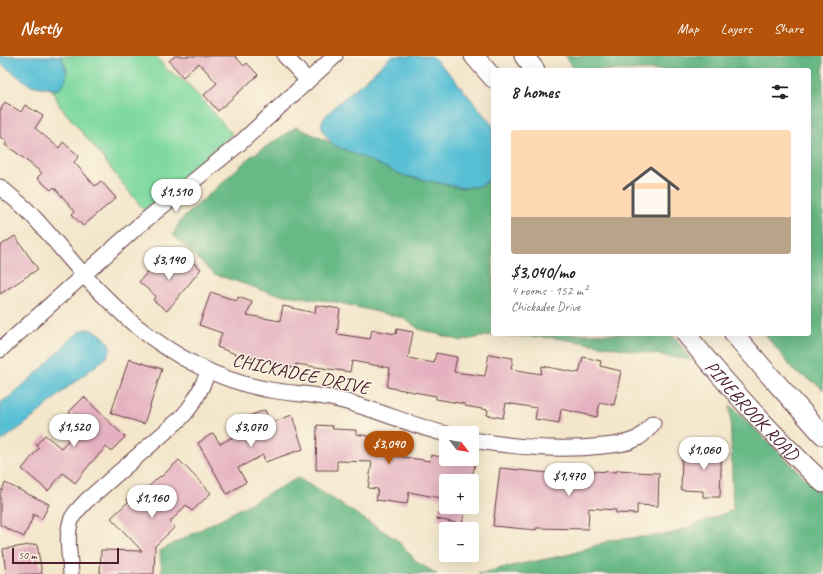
<!DOCTYPE html>
<meta charset="utf-8">
<style>
:root{--surface:#fff;--page:#f6f6f6;--text:#202124;--muted:#757577;--line:#e0e0e0;--accent:#b45309}
body{margin:0;font-family:Caveat,sans-serif;background:var(--page);color:var(--text);height:100vh;display:flex;flex-direction:column;font-size:15px;white-space:nowrap}
*{box-sizing:border-box;margin:0}
p{font-size:13px;color:var(--muted)}
.icon{flex:none;width:22px;height:22px;fill:none;stroke:currentColor;stroke-width:2;stroke-linecap:round;stroke-linejoin:round}
.map{position:relative;flex:1;overflow:hidden}
.sheet{position:absolute;left:491px;top:12px;width:320px;height:268px;display:flex;flex-direction:column;background:var(--surface);border-radius:4px;box-shadow:0 4px 16px #0002}
.sheet>*{flex:none}
.needle{width:26px;rotate:121deg}
.controls{position:absolute;left:439px;top:370px;display:grid;gap:8px}
.controls a{display:grid;place-items:center;width:40px;height:40px;border-radius:4px;background:var(--surface);box-shadow:0 4px 16px #0002;font-size:20px}
.scale{position:absolute;left:12px;bottom:10px;width:107px;box-sizing:border-box;padding-left:4px;border:2px solid #4a1f2b;border-top:0;font-size:11px;line-height:14px;white-space:nowrap;color:#4a1f2b;-webkit-text-stroke:3px #fcf5e5;paint-order:stroke}
.price{position:absolute;translate:-50% -34px;padding:0 9px;border-radius:14px;background:#fff;color:#222;font-size:13px;line-height:26px;filter:drop-shadow(0 1px 2px #0008)}
.price::after{content:'';position:absolute;left:50%;top:24px;width:12px;height:9px;margin-left:-6px;background:inherit;clip-path:polygon(0 0,100% 0,50% 100%)}
.price.current{background:var(--accent);color:#fff}
ul{padding:0;list-style:none}
li{display:grid;align-content:center;gap:8px;height:212px;padding:0 20px}
li+li{border-top:1px solid var(--line)}
li span{display:grid;place-items:center;height:124px;border-radius:4px;color:#555}
li>.icon{margin-inline-start:auto}
span .icon{width:72px;height:72px;fill:#fffc;stroke-width:1}
li b{font-size:17px}
h2{display:flex;justify-content:space-between;align-items:center;height:48px;padding:0 20px;font-size:17px}
header{display:flex;align-items:center;gap:24px;box-sizing:border-box;height:56px;padding:0 20px;background:var(--accent);color:#fff}
header strong{font-size:19px}
nav{display:flex;gap:22px;margin-inline-start:auto;font-size:14px}
.map>svg:first-child{display:block}
.green{fill:#7fd9a0;stroke:#647c66}
.forest{fill:#67b986;stroke:#586c58}
.water{fill:#58c0d5;stroke:#517080}
.building{fill:#e5b1c0}
.lines{fill:none;stroke-linecap:round;stroke-linejoin:round}
.minor-casing{stroke:#633d43;stroke-width:17}
.tertiary-casing{stroke:#633d43;stroke-width:21}
.minor{stroke:#fff;stroke-width:15}
.tertiary{stroke:#fff;stroke-width:19}
.labels{text-anchor:middle;stroke-width:3;stroke-linejoin:round;paint-order:stroke}
.street-label{font-size:19px;fill:#4a1f2b;stroke:#fcf5e5}
</style>
<header>
<strong>Nestly</strong>
<nav><a>Map</a><a>Layers</a><a>Share</a></nav>
</header>
<div class="map">
<svg width="823" height="518" viewBox="0 0 823 518">
<rect width="100%" height="100%" fill="#fcf5e5"/>
<filter id="ink" filterUnits="userSpaceOnUse"><feTurbulence type="fractalNoise" baseFrequency=".025" numOctaves="2"/><feDisplacementMap in="SourceGraphic" scale="8" xChannelSelector="R" yChannelSelector="G"/><feConvolveMatrix kernelMatrix="1 2 1 2 8 2 1 2 1" color-interpolation-filters="sRGB"/></filter>
<filter id="wash" filterUnits="userSpaceOnUse"><feTurbulence type="fractalNoise" baseFrequency=".012" numOctaves="4" result="noise"/><feDisplacementMap in="SourceGraphic" scale="16" xChannelSelector="R" yChannelSelector="G"/><feGaussianBlur stdDeviation="0.9" result="paint"/><feColorMatrix in="noise" values="0 0 0 0 0 0 0 0 0 0 0 0 0 0 0 0 0 1.4 0 .05"/><feComposite in="paint" operator="in"/></filter>
<g filter="url(#wash)">
<rect width="100%" height="100%" fill="#f3e6ca"/>
<path class="green" d="M61 0H156L166 13 187 27 232 78 144 154 118 122 101 99 60 50 52 33H59L67 14Z"/>
<path class="forest" d="M565 0H823V334L816 327 795 316 765 278H809V14H575Z
M296 71 405 120 463 132 480 130 493 122V278H672L691 304 555 282 491 279 462 285 419 273 403 262 336 246 271 237 214 218 173 179 180 165 250 101Z
M730 349 823 439V518H478L502 512 571 498 611 484 671 478 733 454Z
M298 422 328 440 397 484 417 506 437 518H162L160 495Z"/>
<path class="water" d="M0 0H61C67 13 71 21 59 33H52L30 29 0 7Z
M391 0H431L435 3 452 20 493 70V122L480 130 463 132 405 120 334 89C328 83 320 75 322 66 324 57 358 31 367 23 375 16 383 8 391 0Z
M89 273C98 275 108 283 111 292L107 301 68 331 29 365 0 386V347L12 339 41 313 73 281 81 275Z"/>
<g id="blocks">
<path class="building" d="M175 0H235L244 10 247 7 258 19 218 55 204 39 217 27 199 7 183 21 169 5Z
M5 46 21 56 25 49 43 60 35 72 59 92 63 86 79 100 74 106 95 130 101 125 116 142 83 170 72 158 75 155 54 131 51 134 37 122 42 117 17 97 5 89 8 85 0 81V55Z
M15 180 38 213 0 238V190Z
M185 200 201 213 167 255 153 244 156 240 139 226 159 202 174 214Z
M211 236 237 245 238 241 252 246 247 259 280 265 283 250 315 257 316 249 340 253 337 278 370 283 372 274 396 278 397 273 413 276 408 302 434 307 436 297 457 301 454 316 485 320 489 298 513 302 511 313 541 318 542 310 579 317 583 301 601 305 600 310 621 315 614 349 600 346 597 361 561 353 559 367 535 363 537 352 506 347 503 362 487 359 488 354 465 350V348L436 343V340L387 331 390 312 352 305 350 316 296 308 295 312 271 308 272 306 238 299 217 291 222 277 199 269Z
M129 303 162 313 144 368 111 357Z
M84 341 125 381 111 395 106 391 90 408 75 427 63 417 48 435 22 413 39 392 36 389 45 379 61 392 83 369 69 356Z
M265 354 270 367 292 359 303 393 265 406 263 399 238 412 246 426 227 438 198 387 213 377 220 388 253 370 249 360Z
M317 369 333 370 332 373 356 374V378L392 384 390 399 430 405 431 399 446 402V403L475 408 471 425H446V443L409 436 407 448 376 444 378 433 368 432 372 406 337 405V414H316Z
M704 386H722L720 441H703V435L681 434 682 401 704 402Z
M179 404 211 437 192 455 186 449 170 466 175 471 155 490 154 518H102V517H100L101 494 142 495 111 462 129 445 127 443 139 432 143 436 160 420 161 421Z
M500 412 558 418V414L617 416V414L633 415V416L659 417 658 450 637 449V458L616 457V454L589 452 588 473 536 472V474L493 470Z
M5 427 49 448 42 463 33 458V461L24 481 0 469V438Z
M439 451H466L462 468 437 463Z
M37 488 42 518H6L3 493Z"/>
</g>
</g>
<g filter="url(#ink)">
<use href="#blocks" fill-opacity="0" stroke="#633d43" stroke-width="1"/>
<g class="lines">
<g class="minor-casing">
<path id="minor" d="M285 0 308 25
M0 131C8 138 17 145 25 152 51 178 72 208 98 234 110 246 122 258 135 269 176 302 219 325 270 334 293 338 317 338 339 344 376 353 410 369 446 378
M0 294 137 171 239 88 335 0
M472 384C514 391 560 395 603 390 614 389 627 388 638 382 644 378 649 373 653 367
M71 518C70 501 65 478 72 462 75 456 81 451 86 445L180 363C194 349 201 333 208 316"/>
</g>
<g class="tertiary-casing">
<g id="tertiary">
<path d="M474 0 493 22"/>
<path d="M524 0 535 14"/>
<path id="s1" d="M686 278C728 331 774 380 823 427"/>
<path d="M734 278 764 313 823 379"/>
</g>
</g>
<use href="#minor" class="minor"/>
<use href="#tertiary" class="tertiary"/>
</g>
</g>
<g class="labels">
<g class="street-label">
<text transform="translate(301 317) rotate(12)" y="7">CHICKADEE DRIVE</text>
<text dy="7" stroke="none"><textPath href="#s1" startOffset="101">PINEBROOK ROAD</textPath></text>
</g>
</g>
</svg>
<div class="controls">
<a><svg class="needle" viewBox="-14 -14 28 28"><path d="M0-13l5 13h-10z" fill="#e53935"/><path d="M0 13l5-13h-10z" fill="#757577"/></svg></a>
<a>+</a>
<a>−</a>
</div>
<div class="scale">50 m</div>
<b class="price" style="left:176px;top:157px">$1,510</b>
<b class="price" style="left:169px;top:225px">$3,140</b>
<b class="price" style="left:74px;top:392px">$1,520</b>
<b class="price" style="left:251px;top:392px">$3,070</b>
<b class="price current" style="left:389px;top:409px">$3,040</b>
<b class="price" style="left:704px;top:415px">$1,060</b>
<b class="price" style="left:569px;top:441px">$1,470</b>
<b class="price" style="left:152px;top:463px">$1,160</b>
<section class="sheet">
<h2>8 homes<svg class="icon" aria-label="filters" viewBox="0 0 24 24"><path d="M4 7h16M4 17h16"/><circle cx="9" cy="7" r="2"/><circle cx="15" cy="17" r="2"/></svg></h2>
<ul>
<li><span style="background:linear-gradient(#ffd9b3 70%,#b9a48a 0)"><svg class="icon" aria-label="home" viewBox="0 0 24 24"><path d="M3 11l9-7 9 7M6 9v11h12V9"/></svg></span><div><b>$3,040/mo</b><p>4 rooms · 152 m²</p><p>Chickadee Drive</p></div></li>
</ul>
</section>
</div>
